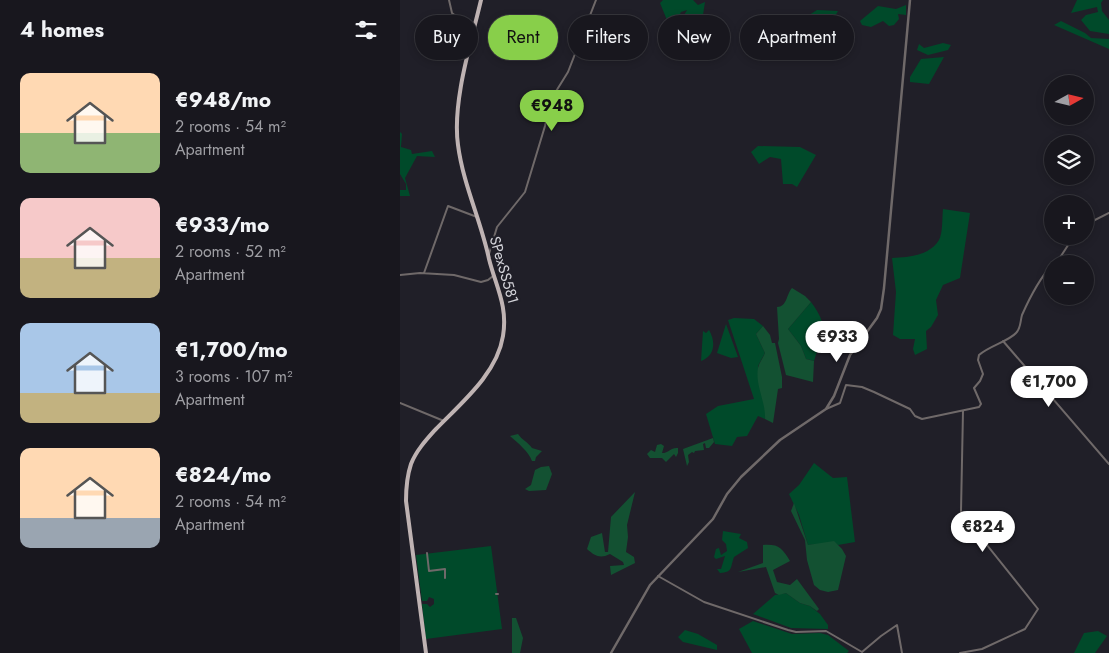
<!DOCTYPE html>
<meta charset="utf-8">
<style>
:root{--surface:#18171e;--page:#25242b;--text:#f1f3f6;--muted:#9f9fa4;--line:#36363c;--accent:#88cf4a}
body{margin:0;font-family:Jost,sans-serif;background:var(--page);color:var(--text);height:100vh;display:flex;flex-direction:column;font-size:19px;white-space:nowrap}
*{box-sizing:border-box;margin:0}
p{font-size:16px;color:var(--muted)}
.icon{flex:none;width:28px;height:28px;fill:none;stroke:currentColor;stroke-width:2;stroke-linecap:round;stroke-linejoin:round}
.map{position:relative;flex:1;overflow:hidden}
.details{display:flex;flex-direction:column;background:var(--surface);width:400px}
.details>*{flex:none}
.guide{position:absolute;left:15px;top:15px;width:475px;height:45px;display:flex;gap:10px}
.needle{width:32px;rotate:82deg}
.buttons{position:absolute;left:644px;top:75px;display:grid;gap:10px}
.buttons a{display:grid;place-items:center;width:50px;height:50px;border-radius:50%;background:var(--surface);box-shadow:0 2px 8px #0003,0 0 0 1px var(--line);font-size:25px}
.price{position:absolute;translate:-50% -42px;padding:0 11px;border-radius:18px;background:#fff;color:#222;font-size:16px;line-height:32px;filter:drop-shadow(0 1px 2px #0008)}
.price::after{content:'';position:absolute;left:50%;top:30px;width:15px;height:11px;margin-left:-8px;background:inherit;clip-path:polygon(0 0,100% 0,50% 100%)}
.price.active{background:var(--accent);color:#111}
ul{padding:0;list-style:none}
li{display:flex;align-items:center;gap:15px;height:125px;padding:0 20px}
li span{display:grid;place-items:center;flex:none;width:140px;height:100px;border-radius:10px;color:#555}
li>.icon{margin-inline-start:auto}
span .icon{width:60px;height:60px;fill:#fffc;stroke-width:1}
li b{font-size:21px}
h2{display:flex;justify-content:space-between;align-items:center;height:60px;padding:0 20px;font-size:21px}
.tag{padding:0 18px;border-radius:22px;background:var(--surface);box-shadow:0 2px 8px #0003,0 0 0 1px var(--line);font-size:18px;line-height:45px}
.tag.active{background:var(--accent);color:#111}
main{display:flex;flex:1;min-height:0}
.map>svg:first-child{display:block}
.green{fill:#004a2a}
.forest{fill:#135132}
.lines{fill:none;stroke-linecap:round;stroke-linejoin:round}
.minor{stroke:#6f6969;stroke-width:2}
.tertiary{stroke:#6f6969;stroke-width:2.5}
.primary{stroke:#bfb3b3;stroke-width:4}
.labels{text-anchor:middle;stroke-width:4.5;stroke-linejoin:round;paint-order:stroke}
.street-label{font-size:15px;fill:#d3d3d9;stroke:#201f28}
</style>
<main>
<section class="details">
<h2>4 homes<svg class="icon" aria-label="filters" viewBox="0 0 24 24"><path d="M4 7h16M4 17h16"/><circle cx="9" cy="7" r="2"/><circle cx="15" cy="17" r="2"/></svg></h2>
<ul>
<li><span style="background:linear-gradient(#ffd9b3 60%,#8fb573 0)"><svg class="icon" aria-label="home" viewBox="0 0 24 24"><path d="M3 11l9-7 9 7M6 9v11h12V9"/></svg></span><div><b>€948/mo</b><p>2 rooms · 54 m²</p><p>Apartment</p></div></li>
<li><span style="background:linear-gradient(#f6c9c9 60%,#c2b280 0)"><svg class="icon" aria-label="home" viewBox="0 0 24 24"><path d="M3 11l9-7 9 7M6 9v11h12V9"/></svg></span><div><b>€933/mo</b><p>2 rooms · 52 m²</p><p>Apartment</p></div></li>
<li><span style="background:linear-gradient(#a9c7e8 70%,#c2b280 0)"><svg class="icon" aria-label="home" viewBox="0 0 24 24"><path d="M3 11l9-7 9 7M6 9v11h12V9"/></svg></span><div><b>€1,700/mo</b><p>3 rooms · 107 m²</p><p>Apartment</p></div></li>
<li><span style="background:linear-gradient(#ffd9b3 70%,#9aa5b1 0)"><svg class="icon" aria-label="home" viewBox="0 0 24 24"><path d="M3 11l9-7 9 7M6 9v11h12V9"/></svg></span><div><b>€824/mo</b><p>2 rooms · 54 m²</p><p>Apartment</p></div></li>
</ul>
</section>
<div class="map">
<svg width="709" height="653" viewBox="0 0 709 653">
<rect width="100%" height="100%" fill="#201f28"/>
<path class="green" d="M263 0H293L298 5 305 2 303 15 289 23 283 17 287 10 281 12 276 22 269 25 260 3Z
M677 0H703L701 3 702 11 709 20V34L690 31 681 20 686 15 698 12 697 7 671 13Z
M506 5V15L498 14 499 19 494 25 489 26 483 21 471 27 462 25 460 21 478 6 496 9Z
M417 10 438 11 422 40 406 17Z
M405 21 413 32 400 42 405 45 398 52H389L385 59H382L373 50 368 39 390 23Z
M661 21 685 33 691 38 709 39V49L654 25Z
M281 26 290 27 305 41 292 45 285 54 273 31Z
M543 43 551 45 548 50 528 55 517 50 519 44 524 48Z
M544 57 529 84 510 82V77L521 59Z
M0 132 2 134 1 147 11 150 12 154 32 151 35 157 17 156 5 178 10 196H0V190H6V184L0 174Z
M358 146 400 147 416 155 397 187 392 184H383L381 159 370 157 359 164 351 152Z
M543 209 570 213 560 278 543 285 536 300 538 315 531 327 526 331 527 349 515 355 513 349 515 339H500L493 335 496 292 492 258C509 257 529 256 539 240 543 233 542 217 543 209Z
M411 302C430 328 423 333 414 361L406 359 401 346 388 329Z
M334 318 354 319 363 326 356 334 365 353 358 366 366 408 365 419 358 416 347 436 337 437 332 446 315 444 306 414 318 406 354 399 328 320Z
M326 324 338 357 331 358 317 353Z
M309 330C316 342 315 356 301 361L303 331 306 333Z
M414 463 433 478 447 477 455 542 438 545 435 543 408 545 399 515 389 494 399 485Z
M323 531 341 534 339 538 347 542 348 548 334 557C330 568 333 572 320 573L317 569H321L325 556 316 559 314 557 316 549 319 548 321 555 327 551 326 544 322 540Z
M91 546 102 629 26 639 22 604H27L30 607 34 604V599L29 597 27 601H22L16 555Z
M386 593 400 603 410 606 420 614 428 625V629L391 628 353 614 375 595Z
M353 621 392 634 420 633 428 635 449 651 447 653H352L339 629Z
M285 630 298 634 317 645V650L283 642 278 637Z
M698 631 707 636 695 653H674L684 633Z"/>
<path class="forest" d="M392 288 405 296 411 302 388 329 401 346 406 359 414 361 413 382 386 375 378 343 379 339 377 307C387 307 386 295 392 288Z
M363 326 370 335 372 343H375L382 377V388L378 389 373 423 365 419C366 402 355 385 358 368 359 363 363 358 365 353L356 334Z
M118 434C122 440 128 442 132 448L142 451 136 457 135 461H132C128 451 118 443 110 436Z
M313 438 314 442 309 448H306L305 443 303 444 304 450 295 451 294 453 292 452 288 455 289 462 287 466 283 449Z
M261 444 264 446 262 453C269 453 271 447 278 448V453L276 457 274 454 266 462 262 458H250L247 454 251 450 255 452 257 445Z
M149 466 152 474 146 490 129 491 125 489 131 485 135 470 141 467Z
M235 492 227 525 228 537 226 552 234 557 235 563 211 575 210 566 224 565 223 562 210 554C200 559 195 556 187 549L191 537 202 533 205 552H208L211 517Z
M394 503 408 545 434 541 442 549 446 556 438 590 428 592 420 590 414 585 407 560 405 540 391 511Z
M363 545C379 544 382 548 390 561L373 570 377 582 390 585 397 579 419 609 417 611 410 606 400 603 386 593 379 595 375 593 366 567 338 572 363 563Z
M112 618H116L123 638 120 653H112Z"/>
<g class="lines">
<path class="minor" d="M49 0 52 13 72 29
M685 225 709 213
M89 254 97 227 125 192 145 126 150 101 168 72 196 0
M653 264 661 256 674 236
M24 273 48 206 77 217
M0 275 20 273 54 275 81 282 88 280 93 276
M603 341 709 464
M0 403 44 421
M426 409 440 403 446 385 462 387 474 392 510 409 515 416 522 419 579 407 581 404 574 388 580 381 583 374 578 360 579 355C589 346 609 341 616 333 621 328 620 322 622 315 630 297 639 279 652 265
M27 553 29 571 45 569V578
M258 576 304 602 388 630 396 632 426 631 462 652 481 636 497 625 502 653
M96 594H98
M560 653 582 649 625 629 638 609 563 515 561 511 563 411"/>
<path class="tertiary" d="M211 653 250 585 313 519 327 494 341 477 380 440 426 409 434 396 450 355 477 318 481 309 484 288 510 0"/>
<path class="primary" d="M26 653 6 501C6 488 7 476 11 464 16 451 26 440 35 430 61 403 97 374 103 336 108 306 96 287 89 259 81 221 63 184 58 145 52 102 71 43 81 0"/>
</g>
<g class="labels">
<g class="street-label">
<text transform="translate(104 270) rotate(74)" y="5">SPexSS581</text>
</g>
</g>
</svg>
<div class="buttons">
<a><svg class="needle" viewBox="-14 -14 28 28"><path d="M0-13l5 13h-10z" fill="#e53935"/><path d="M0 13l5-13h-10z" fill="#9f9fa4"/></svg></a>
<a><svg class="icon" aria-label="layers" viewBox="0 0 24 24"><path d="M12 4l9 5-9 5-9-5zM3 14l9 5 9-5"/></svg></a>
<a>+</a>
<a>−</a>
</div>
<b class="price active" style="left:152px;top:132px">€948</b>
<b class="price" style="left:437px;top:363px">€933</b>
<b class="price" style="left:649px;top:408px">€1,700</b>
<b class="price" style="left:583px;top:553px">€824</b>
<div class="guide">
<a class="tag">Buy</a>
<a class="tag active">Rent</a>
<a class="tag">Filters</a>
<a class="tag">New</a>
<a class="tag">Apartment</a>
</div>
</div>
</main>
